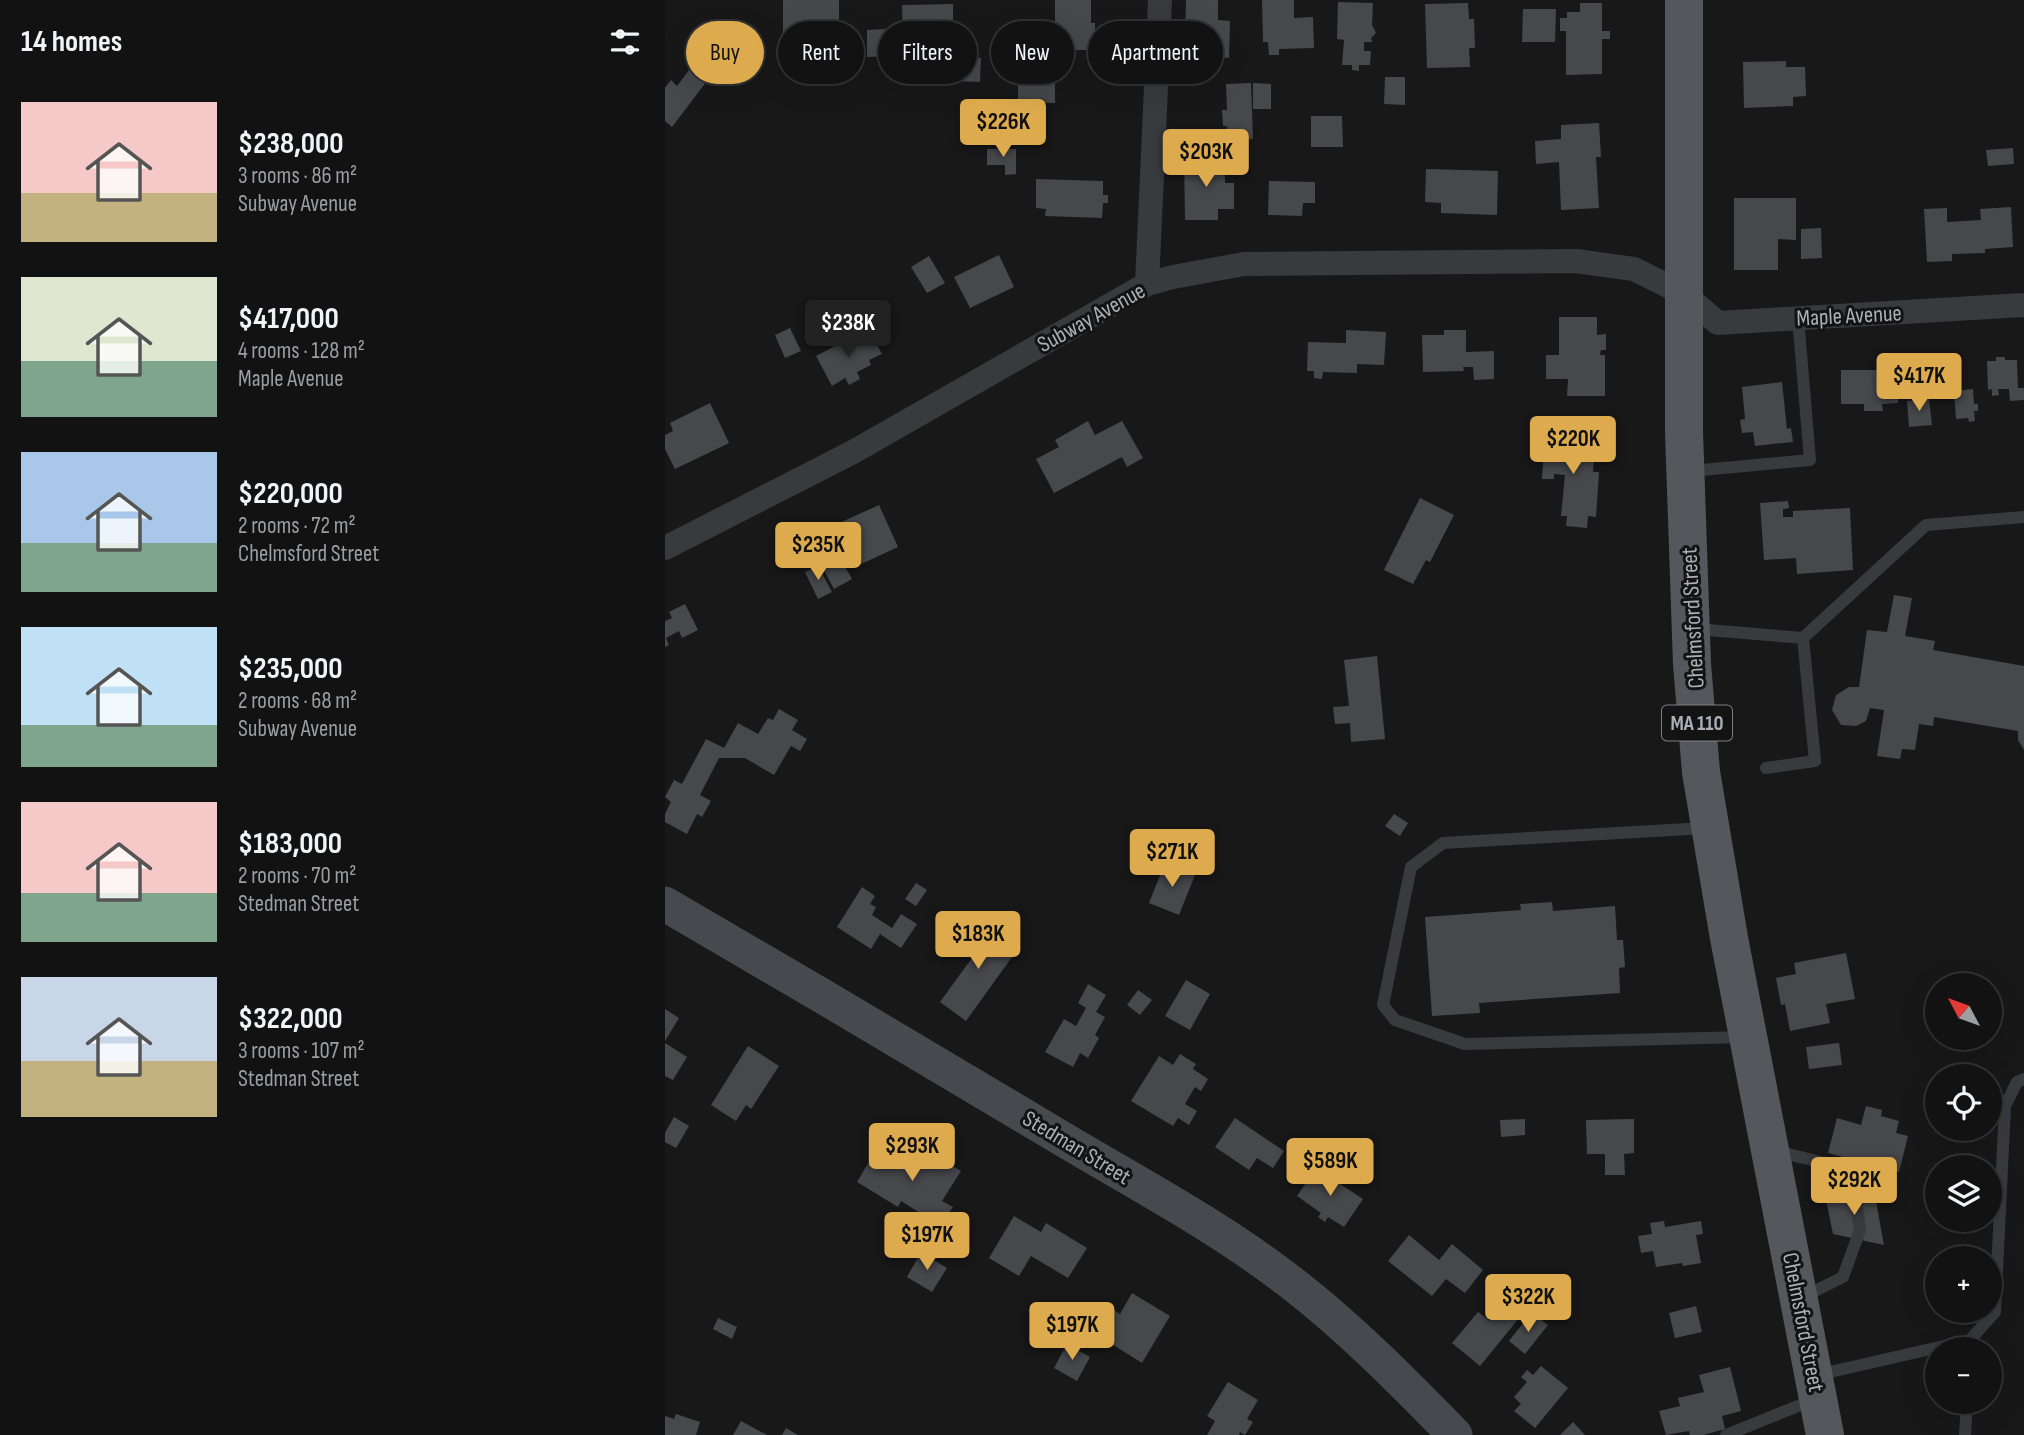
<!DOCTYPE html>
<meta charset="utf-8">
<style>
:root{--surface:#121213;--page:#1f2021;--text:#f1f3f6;--muted:#9c9ea0;--line:#313233;--accent:#ddab4d}
body{margin:0;font-family:"Sofia Sans Condensed",sans-serif;background:var(--page);color:var(--text);height:100vh;display:flex;flex-direction:column;font-size:26px;white-space:nowrap}
*{box-sizing:border-box;margin:0}
p{font-size:23px;color:var(--muted)}
.icon{flex:none;width:38px;height:38px;fill:none;stroke:currentColor;stroke-width:2;stroke-linecap:round;stroke-linejoin:round}
.map{position:relative;flex:1;overflow:hidden}
.panel{display:flex;flex-direction:column;background:var(--surface);width:665px}
.panel>*{flex:none}
.guide{position:absolute;left:21px;top:21px;width:665px;height:63px;display:flex;gap:14px}
.needle{width:46px;rotate:311deg}
.tools{position:absolute;left:1260px;top:973px;display:grid;gap:14px}
.tools a{display:grid;place-items:center;width:77px;height:77px;border-radius:50%;background:var(--surface);box-shadow:0 7px 28px #0002,0 0 0 2px var(--line);font-size:35px}
.price{position:absolute;translate:-50% -60px;padding:0 16px;border-radius:7px;background:var(--accent);color:#111;font-size:23px;line-height:46px;filter:drop-shadow(0 2px 4px #0008)}
.price::after{content:'';position:absolute;left:50%;top:42px;width:21px;height:16px;margin-left:-10px;background:inherit;clip-path:polygon(0 0,100% 0,50% 100%)}
.price.current{background:#222;color:#fff}
ul{padding:0;list-style:none}
li{display:flex;align-items:center;gap:21px;height:175px;padding:0 21px}
li span{display:grid;place-items:center;flex:none;width:196px;height:140px;border-radius:0px;color:#555}
li>.icon{margin-inline-start:auto}
span .icon{width:84px;height:84px;fill:#fffc;stroke-width:1}
li b{font-size:30px}
h2{display:flex;justify-content:space-between;align-items:center;height:84px;padding:0 21px;font-size:30px}
.chip{padding:0 24px;border-radius:32px;background:var(--surface);box-shadow:0 7px 28px #0002,0 0 0 2px var(--line);font-size:24px;line-height:63px}
.chip.current{background:var(--accent);color:#111}
main{display:flex;flex:1;min-height:0}
.map>svg:first-child{display:block}
.building{fill:#47484c}
.lines{fill:none;stroke-linecap:round;stroke-linejoin:round}
.lane{stroke:#393a3e;stroke-width:12}
.street{stroke:#393a3e;stroke-width:24}
.secondary{stroke:#48494e;stroke-width:35}
.primary{stroke:#56575d;stroke-width:38}
.labels{text-anchor:middle;stroke-width:6;stroke-linejoin:round;paint-order:stroke}
.shield{fill:#131314;stroke:#7e8087;stroke-width:2}
.shield-label{font-size:21px;font-weight:bold;fill:#acafb8}
.street-label{font-size:23px;fill:#acafb8;stroke:#131314}
</style>
<main>
<section class="panel">
<h2>14 homes<svg class="icon" aria-label="filters" viewBox="0 0 24 24"><path d="M4 7h16M4 17h16"/><circle cx="9" cy="7" r="2"/><circle cx="15" cy="17" r="2"/></svg></h2>
<ul>
<li><span style="background:linear-gradient(#f6c9c9 65%,#c2b280 0)"><svg class="icon" aria-label="home" viewBox="0 0 24 24"><path d="M3 11l9-7 9 7M6 9v11h12V9"/></svg></span><div><b>$238,000</b><p>3 rooms · 86 m²</p><p>Subway Avenue</p></div></li>
<li><span style="background:linear-gradient(#dfe7d0 60%,#7fa58c 0)"><svg class="icon" aria-label="home" viewBox="0 0 24 24"><path d="M3 11l9-7 9 7M6 9v11h12V9"/></svg></span><div><b>$417,000</b><p>4 rooms · 128 m²</p><p>Maple Avenue</p></div></li>
<li><span style="background:linear-gradient(#a9c7e8 65%,#7fa58c 0)"><svg class="icon" aria-label="home" viewBox="0 0 24 24"><path d="M3 11l9-7 9 7M6 9v11h12V9"/></svg></span><div><b>$220,000</b><p>2 rooms · 72 m²</p><p>Chelmsford Street</p></div></li>
<li><span style="background:linear-gradient(#bfe0f5 70%,#7fa58c 0)"><svg class="icon" aria-label="home" viewBox="0 0 24 24"><path d="M3 11l9-7 9 7M6 9v11h12V9"/></svg></span><div><b>$235,000</b><p>2 rooms · 68 m²</p><p>Subway Avenue</p></div></li>
<li><span style="background:linear-gradient(#f6c9c9 65%,#7fa58c 0)"><svg class="icon" aria-label="home" viewBox="0 0 24 24"><path d="M3 11l9-7 9 7M6 9v11h12V9"/></svg></span><div><b>$183,000</b><p>2 rooms · 70 m²</p><p>Stedman Street</p></div></li>
<li><span style="background:linear-gradient(#c9d6e8 60%,#c2b280 0)"><svg class="icon" aria-label="home" viewBox="0 0 24 24"><path d="M3 11l9-7 9 7M6 9v11h12V9"/></svg></span><div><b>$322,000</b><p>3 rooms · 107 m²</p><p>Stedman Street</p></div></li>
</ul>
</section>
<div class="map">
<svg width="1359" height="1435" viewBox="0 0 1359 1435">
<rect width="100%" height="100%" fill="#181819"/>
<path class="building" d="M118 0H174V39H152V34H118Z
M390 0H426V23H430V50H390Z
M521 0H553V20L565 21 564 58 554 57V49L510 48V37H520Z
M597 0H629V18L648 17 649 48 614 49V55H604L603 42H598Z
M673 2 708 3 707 25 711 33 706 38 707 42H699V51H706L705 65H694V71L687 70V65H677L679 40 672 39Z
M803 3 804 19H809L810 48H804L805 67 762 68 760 4Z
M915 3H937V31H945V39H937V74L901 75V31H895V18H902V12H915Z
M288 4V22H276V48L265 49V54L253 55 252 43H238L237 5Z
M858 9H891L890 42H857Z
M221 29 222 56 202 57V30Z
M43 45 66 63 54 78 48 73 7 127 0 121V88L6 80 12 86Z
M287 57 316 58 315 82 287 81Z
M1121 61V67H1140L1141 96 1128 97V106L1079 108 1078 62Z
M720 77H740V105L719 104Z
M353 82 390 83V103L353 102Z
M586 83 588 139 563 140 562 126H558L557 110H562L561 84Z
M588 83 606 84V109H588Z
M646 116H677L678 147H646Z
M934 123 936 157H931L934 208 896 210 894 162 871 164 870 141 896 139V125Z
M1348 148 1349 164 1323 166 1321 150Z
M322 149H351V174L340 175V165H322Z
M560 157V183H569V209H553V220H520L519 158Z
M761 169 833 171 832 215 776 213V203L760 202Z
M371 179 438 181V195H443V203H438L437 218 380 216 381 209 371 208Z
M604 181 650 182V203H638L637 216 603 215Z
M1069 198H1131V240L1113 239V270H1069Z
M1346 207 1348 247 1320 249V253L1287 254V261L1262 262 1259 209 1282 208V222L1316 220 1315 209Z
M1156 228 1157 258 1136 259V229Z
M334 255 349 287 305 308 289 277Z
M264 256 280 283 262 293 246 267Z
M894 317H932V335L941 334V350H936L935 355H940V396H902L903 379H881V355H894Z
M125 328 136 351 120 358 110 335Z
M681 330 721 332 719 365 692 364V373L658 372 657 379 649 378V371H642L643 342 681 343Z
M779 330H801V352L829 351V379L809 380 808 367H798L799 371 758 372 757 335H779Z
M191 335 197 346 209 339 217 354 204 360 206 365 192 372 195 379 184 385 180 378 167 386 151 356Z
M1331 357H1340V360H1352L1353 388H1359V400L1345 401 1344 389H1333L1334 395 1327 396V389L1323 390 1322 361H1331Z
M1176 370H1217V375L1233 374V403L1217 404 1218 411H1199V404H1176Z
M1117 382 1122 429 1126 428 1128 442 1090 446 1088 432 1077 433 1075 420 1080 419 1077 387Z
M1308 389 1309 404H1313V411H1309L1310 421 1304 422 1303 418 1291 419 1289 391Z
M1264 399 1267 425 1244 427 1242 401Z
M45 403 64 443 10 469 0 449V435L8 431 5 423Z
M423 421 430 435 457 421 478 458 462 467 457 457 389 493 371 459 394 447 390 440Z
M880 434 925 437 924 459 929 460 928 472H934L931 517 923 516 922 528 901 526 902 516H896L900 475 889 474V479H877Z
M755 498 789 515 765 562 761 560 748 584 719 570Z
M1123 501 1124 508 1118 509V517H1128V511L1185 508 1188 570 1132 574 1131 558 1099 560 1095 503Z
M214 505 233 547 192 566 172 524Z
M173 554 187 579 169 589 155 563Z
M153 566 167 592 153 599 140 572Z
M1229 595 1247 598 1240 636 1270 641 1268 650 1359 666V750L1353 740V731L1269 717 1268 726 1254 724 1250 750 1237 749 1235 759 1212 756 1219 710 1205 708 1201 721 1191 726 1176 725 1167 710 1171 695 1184 687H1194L1202 630 1222 632Z
M20 604 33 630 17 638 14 631 1 638 4 645 0 647V621L7 618 4 612Z
M712 656 720 739 686 742 685 723 670 724 668 707 684 706 679 660Z
M114 709 133 720 127 730 142 739 135 751 126 746 109 775 80 758H54L35 795 46 801 37 817 32 814 22 834 0 822V814L6 802 0 797 9 780 17 784 41 739 59 748 73 723 93 734 103 718 108 720Z
M729 814 743 823 735 836 720 826Z
M500 863 530 875 514 915 484 903Z
M251 883 262 890 251 906 240 899Z
M197 887 210 896 205 904 211 907 207 915 227 928 236 914 252 924 236 948 215 934 206 949 172 927Z
M887 902 888 911 950 906 952 940H958L960 967 954 968 955 993 814 1003 815 1013 767 1016 760 917 856 910 855 904Z
M313 922 352 950 301 1021 275 1002 312 951 299 941Z
M1181 953 1190 999 1161 1004 1165 1023 1125 1031 1120 1004 1116 1005 1111 978 1131 974 1129 963Z
M521 980 545 994 525 1030 500 1016Z
M423 984 441 995 431 1012 440 1017 430 1035 434 1038 423 1058 415 1053 408 1067 380 1052 399 1019 411 1026 421 1008 413 1003Z
M473 990 487 1000 475 1015 462 1005Z
M0 1009 14 1018 0 1041Z
M0 1043 22 1057 8 1080 0 1076Z
M1174 1043 1177 1065 1144 1069 1141 1047Z
M83 1046 114 1066 86 1109 81 1105 71 1121 46 1105Z
M515 1054 531 1064 528 1069 543 1079 536 1091 530 1087 520 1104 532 1111 524 1125 513 1118 508 1126 466 1101 494 1056 508 1065Z
M1201 1106 1217 1110 1216 1116 1234 1121 1231 1133 1243 1136 1234 1172 1163 1153 1172 1118 1196 1125Z
M9 1117 24 1126 11 1148 0 1142V1133Z
M570 1118 619 1151 608 1168 592 1158 584 1170 550 1147Z
M860 1119V1135L836 1137 835 1120Z
M969 1119V1153L959 1154 960 1175H940V1154H922L921 1120Z
M211 1150 250 1174 264 1151 277 1160 280 1155 289 1160 286 1165 296 1171 277 1201 288 1207 279 1220 270 1214 266 1220 236 1201 233 1207 192 1182Z
M651 1168 698 1199 679 1227 663 1217 660 1222 653 1217 656 1213 632 1196Z
M1159 1190 1211 1201 1219 1245 1168 1234Z
M349 1216 376 1232 381 1223 422 1248 403 1278 366 1256 354 1276 324 1258Z
M999 1221 1000 1227 1036 1221 1038 1234 1031 1235 1036 1263 1018 1266 1017 1263 991 1267 988 1251 976 1253 973 1236 987 1234 985 1223Z
M744 1235 774 1260 787 1244 818 1270 800 1293 781 1279 767 1296 723 1261Z
M256 1252 282 1268 267 1292 242 1277Z
M467 1293 505 1316 477 1363 442 1341 448 1332 438 1327 449 1310 455 1314Z
M839 1304 855 1317 815 1366 787 1343 813 1312 825 1321Z
M1031 1306 1037 1332 1010 1338 1004 1313Z
M870 1315 883 1325 860 1354 844 1341 859 1322 863 1325Z
M53 1318 72 1327 67 1339 48 1329Z
M402 1344 425 1357 412 1381 389 1368Z
M876 1366 903 1388 870 1428 849 1411 856 1404 849 1397 862 1382 856 1377 862 1370 868 1375Z
M1065 1367 1076 1411 1057 1416 1060 1429 1038 1435H1025L1024 1431 1001 1435 994 1411 1015 1406 1013 1398 1039 1392 1034 1375Z
M563 1382 593 1400 582 1419 588 1422 580 1435 575 1432 574 1435H542L550 1421 542 1416Z
M11 1414 35 1422 31 1435H0V1416L9 1419Z
M76 1421 102 1435H68Z
M908 1422 920 1435H895Z
M121 1428 133 1435H117Z"/>
<g class="lines">
<path class="lane" d="M1026 471 1145 460 1133 318
M1031 629 1138 638 1261 525 1359 517
M1101 768 1150 761 1138 638
M1041 828 778 843 746 867 718 1005 730 1020 800 1044 1080 1037
M1110 1151 1168 1165 1188 1179 1195 1230 1178 1277 1138 1297
M1305 1349V1340L1330 1312 1340 1106 1352 1082 1359 1079
M1152 1375 1305 1340
M1061 1435 1148 1400
M1300 1435 1302 1402"/>
<path class="street" d="M482 284 495 0
M0 548 188 452 482 284 508 277 579 264 911 261 969 269 1019 294 1053 323 1359 305"/>
<path class="secondary" d="M0 904C131 980 261 1057 391 1135 471 1183 555 1227 628 1284 686 1329 738 1382 790 1435"/>
<path class="primary" d="M1019 0V432L1027 664 1036 772 1064 938 1160 1435"/>
</g>
<g class="labels">
<rect class="shield" x="997" y="705.5" width="70" height="35" rx="5"/>
<g class="shield-label">
<text x="1032" y="730">MA 110</text>
</g>
<g class="street-label">
<text transform="translate(1184 315) rotate(-3)" y="8">Maple Avenue</text>
<text transform="translate(426 317) rotate(-29)" y="8">Subway Avenue</text>
<text transform="translate(1027 618) rotate(-93)" y="8">Chelmsford Street</text>
<text transform="translate(412 1147) rotate(31)" y="8">Stedman Street</text>
<text transform="translate(1139 1322) rotate(79)" y="8">Chelmsford Street</text>
</g>
</g>
</svg>
<div class="tools">
<a><svg class="needle" viewBox="-14 -14 28 28"><path d="M0-13l5 13h-10z" fill="#e53935"/><path d="M0 13l5-13h-10z" fill="#9c9ea0"/></svg></a>
<a><svg class="icon" aria-label="locate" viewBox="0 0 24 24"><circle cx="12" cy="12" r="6"/><path d="M12 2v4M12 18v4M2 12h4M18 12h4"/></svg></a>
<a><svg class="icon" aria-label="layers" viewBox="0 0 24 24"><path d="M12 4l9 5-9 5-9-5zM3 14l9 5 9-5"/></svg></a>
<a>+</a>
<a>−</a>
</div>
<b class="price" style="left:338px;top:159px">$226K</b>
<b class="price" style="left:541px;top:189px">$203K</b>
<b class="price current" style="left:183px;top:360px">$238K</b>
<b class="price" style="left:1254px;top:413px">$417K</b>
<b class="price" style="left:908px;top:476px">$220K</b>
<b class="price" style="left:153px;top:582px">$235K</b>
<b class="price" style="left:507px;top:889px">$271K</b>
<b class="price" style="left:313px;top:971px">$183K</b>
<b class="price" style="left:247px;top:1183px">$293K</b>
<b class="price" style="left:665px;top:1198px">$589K</b>
<b class="price" style="left:1189px;top:1217px">$292K</b>
<b class="price" style="left:262px;top:1272px">$197K</b>
<b class="price" style="left:863px;top:1334px">$322K</b>
<b class="price" style="left:407px;top:1362px">$197K</b>
<div class="guide">
<a class="chip current">Buy</a>
<a class="chip">Rent</a>
<a class="chip">Filters</a>
<a class="chip">New</a>
<a class="chip">Apartment</a>
</div>
</div>
</main>
